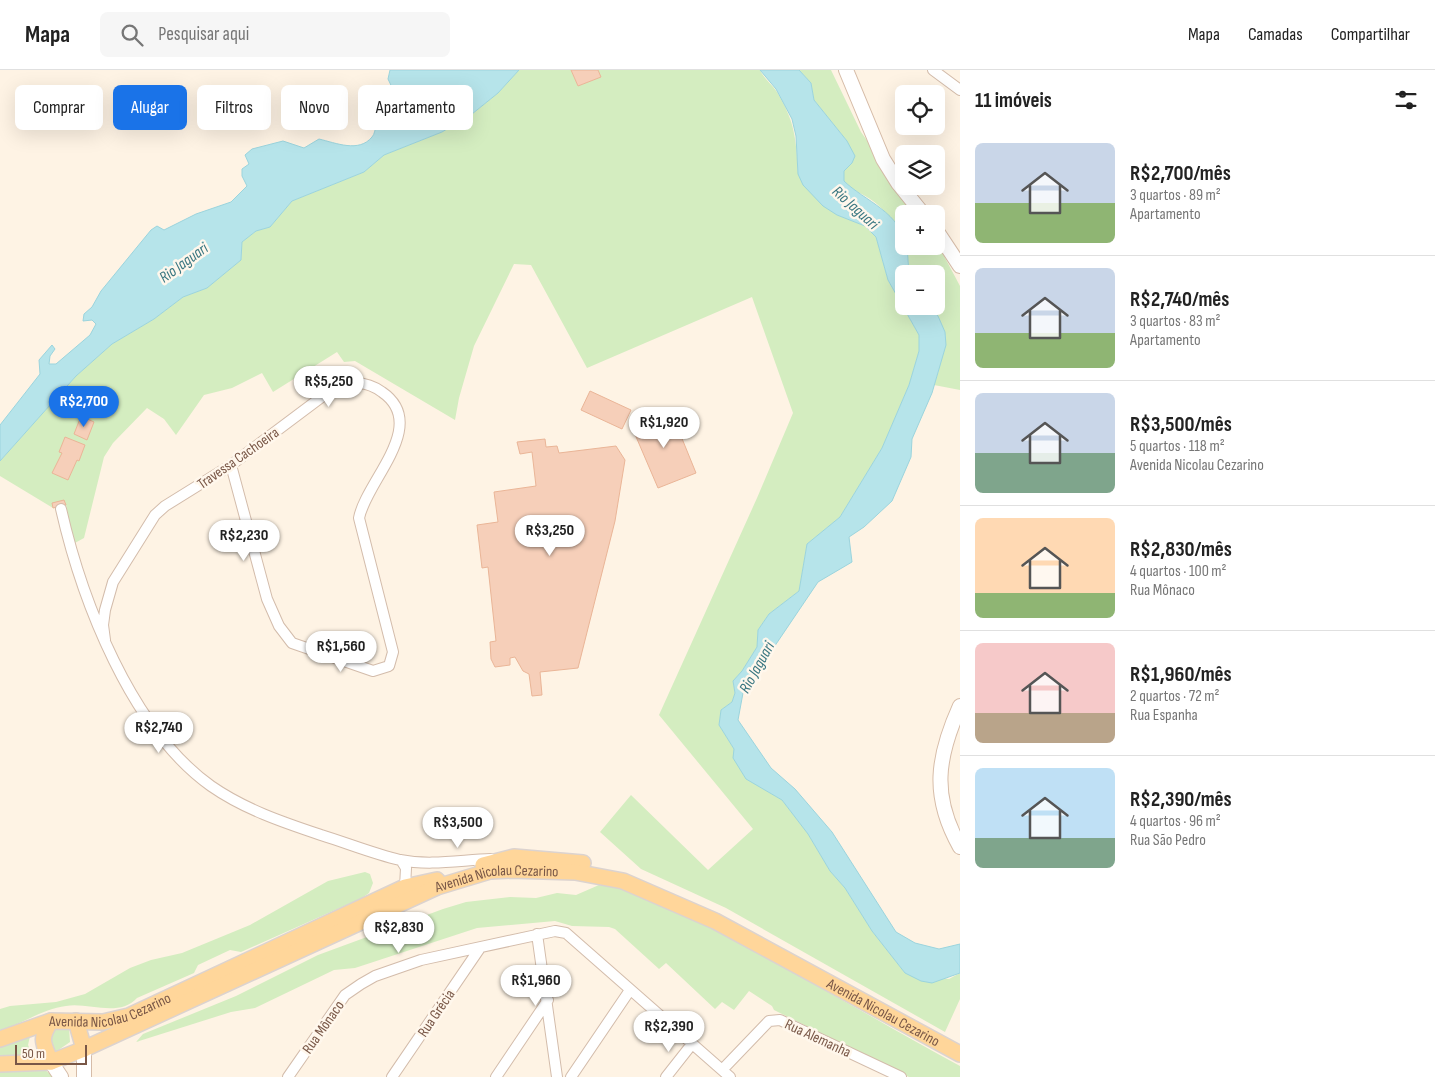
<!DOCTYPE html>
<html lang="pt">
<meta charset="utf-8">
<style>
:root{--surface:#fff;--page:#f6f6f6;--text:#222;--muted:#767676;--line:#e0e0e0;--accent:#1a73e8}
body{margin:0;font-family:"Sofia Sans Condensed",sans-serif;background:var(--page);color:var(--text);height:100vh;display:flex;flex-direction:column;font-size:19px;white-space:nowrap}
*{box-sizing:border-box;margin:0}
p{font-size:16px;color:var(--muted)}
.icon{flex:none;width:28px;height:28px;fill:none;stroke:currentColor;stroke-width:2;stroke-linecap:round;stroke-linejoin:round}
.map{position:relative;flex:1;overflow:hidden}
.drawer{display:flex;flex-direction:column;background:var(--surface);width:475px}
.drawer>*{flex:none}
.hud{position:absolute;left:15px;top:15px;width:475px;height:45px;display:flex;gap:10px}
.fabs{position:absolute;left:895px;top:15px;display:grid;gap:10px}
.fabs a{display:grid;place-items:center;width:50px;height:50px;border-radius:8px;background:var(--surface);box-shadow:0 5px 20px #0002;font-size:25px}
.scale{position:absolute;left:15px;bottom:12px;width:72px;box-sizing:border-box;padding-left:5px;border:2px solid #795747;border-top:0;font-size:14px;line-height:18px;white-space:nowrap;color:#795747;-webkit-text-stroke:4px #fff7ec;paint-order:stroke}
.price{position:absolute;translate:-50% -42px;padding:0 11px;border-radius:18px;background:#fff;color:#222;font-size:16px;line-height:32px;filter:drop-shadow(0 1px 2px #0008)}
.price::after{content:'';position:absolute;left:50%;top:30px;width:15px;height:11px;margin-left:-8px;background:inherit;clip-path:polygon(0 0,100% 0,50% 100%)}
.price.current{background:var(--accent);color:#fff}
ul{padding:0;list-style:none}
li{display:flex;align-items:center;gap:15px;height:125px;padding:0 15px}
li+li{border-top:1px solid var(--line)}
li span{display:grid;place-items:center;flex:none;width:140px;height:100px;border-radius:8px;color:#555}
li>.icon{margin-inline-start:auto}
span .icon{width:60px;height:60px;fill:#fffc;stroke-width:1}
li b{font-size:21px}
h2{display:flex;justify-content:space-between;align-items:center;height:60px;padding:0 15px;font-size:21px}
.pill{padding:0 18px;border-radius:8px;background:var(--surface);box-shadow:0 5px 20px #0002;font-size:18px;line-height:45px}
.pill.current{background:var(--accent);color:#fff}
header{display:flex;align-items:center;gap:30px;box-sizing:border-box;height:70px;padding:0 25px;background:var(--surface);border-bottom:1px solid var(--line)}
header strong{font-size:24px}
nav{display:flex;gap:28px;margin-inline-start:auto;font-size:18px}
.search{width:350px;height:45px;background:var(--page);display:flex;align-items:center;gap:12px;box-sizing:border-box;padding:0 18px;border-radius:8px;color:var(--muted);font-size:19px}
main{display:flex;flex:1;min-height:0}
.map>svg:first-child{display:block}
.green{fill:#d4edc0}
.water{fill:#b6e4ea;stroke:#9bd4dd}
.building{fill:#f6cfb9;stroke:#eab597}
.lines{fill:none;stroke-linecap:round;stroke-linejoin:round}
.street-casing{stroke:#d3bcab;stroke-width:12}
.secondary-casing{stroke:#d6bca8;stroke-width:16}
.primary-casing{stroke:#dcd3cf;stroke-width:18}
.street{stroke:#fff;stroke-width:10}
.secondary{stroke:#fff;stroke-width:14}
.primary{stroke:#ffd69a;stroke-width:15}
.labels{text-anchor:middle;stroke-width:5;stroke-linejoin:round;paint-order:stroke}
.street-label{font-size:15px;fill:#795747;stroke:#fff7ec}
.water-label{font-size:16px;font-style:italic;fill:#397680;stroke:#fff7ec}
</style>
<header>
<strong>Mapa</strong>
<div class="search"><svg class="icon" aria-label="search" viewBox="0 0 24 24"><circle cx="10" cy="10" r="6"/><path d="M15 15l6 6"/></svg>Pesquisar aqui</div>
<nav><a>Mapa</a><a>Camadas</a><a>Compartilhar</a></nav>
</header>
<main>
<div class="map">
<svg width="960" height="1007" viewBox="0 0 960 1007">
<rect width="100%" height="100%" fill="#fef3e4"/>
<path class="green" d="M519 0H571L578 16 600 7 598 0H760C764 9 772 14 777 22 795 52 796 68 798 103L837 145 865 156 876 167 888 210 919 265V281L909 315 882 378 840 447 807 474 799 521 769 544 758 560 757 577 742 601 733 611 735 623 732 632 721 640 719 655 734 679 746 708 782 730 808 764 830 801 845 818 872 861 905 903 949 909 960 903V929L945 962 726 838 641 799 600 762 631 725 708 800 753 759 659 645 757 428 793 343 752 227 587 298 531 195 514 194 474 276 459 328 455 350 355 291 344 292 337 282 273 322 262 303 232 318 204 325 176 365 164 349 147 338 113 373 104 387 84 468 73 474 66 435 53 438 0 406V391L76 306 112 274 154 249 183 227 207 218 241 190 242 172 256 161 270 157 292 131 364 102 384 85 442 62 472 44 498 23Z
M799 0H831L861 62 919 144H904V167C895 154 885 140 873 131 862 123 854 122 844 111V101L852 93 847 71 814 30 811 13Z
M936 171 960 216V320L934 315 939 300 938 247 927 236H936V204H909L907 176H936Z
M365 802 370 804 373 813 369 823 362 828 241 882 230 880 198 895 194 903 137 928C119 948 88 932 66 936 43 939 22 954 0 960V939L10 936 56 932 85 924 130 898 151 890 182 883 250 855 328 811Z
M599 815C643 819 679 842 718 862 800 904 879 952 960 996V1007H909L774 940 772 936 749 921 734 940 722 932 715 939 666 893 659 899 615 859 609 857 572 856 555 851 477 858 355 898 334 900 255 938 231 942 136 972 143 964 236 926 318 885 443 839 466 832 510 827 536 828 557 823 576 825Z
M50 955 69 958 70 972 57 981H54L46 961Z
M31 962 28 975 33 986 0 985V976Z
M0 995 41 996 53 1007H0Z"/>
<path class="water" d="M390 0H519L498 23 472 44 442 62 384 85 364 102 292 131 270 157 256 161 242 172 241 190 207 218 183 227 154 249 112 274 76 306 0 391V355L40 304 39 290 52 275 55 279 50 286 49 294H56L90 265 96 254 92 250 83 251 84 244 92 237 101 221 151 160 157 156 164 160 196 144 231 132 247 116 242 106V99L249 94 245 85 252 79 283 71 304 78 319 69C336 73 359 83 372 67 375 64 374 60 377 56 381 49 388 45 395 41L398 30 388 9Z
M760 0H799L811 13 814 30 847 71 855 86 852 93 844 101V111C863 130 904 144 904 176H907L909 204H904V236H927L938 246 945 262 946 275 932 323 912 369 911 387 892 431 864 457 849 467 852 492 818 512 743 623 738 650 771 698 795 719 832 762 896 862 915 873 939 879 960 874V903L932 913 921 911 905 903 872 861 845 818 830 801 808 764 782 730 746 709 733 688 734 679 719 655 721 640 732 632 735 623 733 611 742 601 757 577 758 560 769 544 799 521 807 474 840 447 882 378 909 315 919 281V265L888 210 876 167 865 156 837 145 823 136 803 115 798 104 796 66 792 49 776 19Z"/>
<path class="building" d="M571 0H598L601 7 578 16Z
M590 321 631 340 622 359 581 340Z
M670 339 696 403 658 418 631 355Z
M81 346 94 352 87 370 74 364Z
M65 367 85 375 79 391 77 390 68 410 52 403 62 383 59 382Z
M545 369 546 377 557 376 559 383 616 376 625 390 615 451 578 598 540 602 542 625 532 626 529 604 523 601 515 587 510 588V595L495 597 491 589 490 572 496 571 488 497 482 498 477 455 498 452 494 422 536 416 532 382 520 384 517 372Z
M64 430 66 435 53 438 52 433Z"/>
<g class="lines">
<g class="street-casing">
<path id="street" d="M933 0 960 20
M61 439C82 531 131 659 211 716 244 739 282 752 321 765 347 773 374 784 400 790 430 796 461 790 491 789
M105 570 103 555 105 540 113 512 155 445 165 436 231 395 335 317C352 311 367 311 382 322 430 355 366 411 359 448L393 582 389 596 373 601 292 573 279 556 267 529 231 395
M401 790 406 798 405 817
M537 864 557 1007
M722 1000 769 951 780 950 901 1007
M288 1007 345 925 361 914 375 906 421 890 555 861 566 863 730 1007
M392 1007 480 878
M496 1007 548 930
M571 1007 630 920
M666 1007 692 974"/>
</g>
<g class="secondary-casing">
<path id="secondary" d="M846 0 883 89 898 113 923 144
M936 160 960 196
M960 636C937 687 931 726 960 777
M51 992 61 1007
M84 1007V979"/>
</g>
<g class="primary-casing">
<g id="primary">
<path d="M483 795 514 787 583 793"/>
<path d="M76 951 84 979"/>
<path id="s1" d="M0 969 51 951 103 952 129 946 405 817 437 810"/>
<path d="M51 992C43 973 39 969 51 951"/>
<path id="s2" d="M0 994 51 992 84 979 437 817 490 801 511 800 575 802 623 811 715 851 960 984"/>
</g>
</g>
<use href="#street" class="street"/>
<use href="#secondary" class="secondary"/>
<use href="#primary" class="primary"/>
</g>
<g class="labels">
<g class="street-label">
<text transform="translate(238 388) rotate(-35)" y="5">Travessa Cachoeira</text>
<text dy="5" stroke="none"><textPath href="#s2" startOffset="536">Avenida Nicolau Cezarino</textPath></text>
<text dy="5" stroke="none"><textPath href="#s1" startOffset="115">Avenida Nicolau Cezarino</textPath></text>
<text transform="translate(436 943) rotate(-56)" y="5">Rua Grécia</text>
<text dy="5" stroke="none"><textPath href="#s2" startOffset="956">Avenida Nicolau Cezarino</textPath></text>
<text transform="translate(323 957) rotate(-55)" y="5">Rua Mônaco</text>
<text transform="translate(818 968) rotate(25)" y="5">Rua Alemanha</text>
</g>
<g class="water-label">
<text transform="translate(856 137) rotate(42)" y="6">Rio Jaguari</text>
<text transform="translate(183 192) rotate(-36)" y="6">Rio Jaguari</text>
<text transform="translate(756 597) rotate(-61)" y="6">Rio Jaguari</text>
</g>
</g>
</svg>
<div class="fabs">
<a><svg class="icon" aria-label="locate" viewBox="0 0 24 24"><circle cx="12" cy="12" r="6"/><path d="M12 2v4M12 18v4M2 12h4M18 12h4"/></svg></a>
<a><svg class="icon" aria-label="layers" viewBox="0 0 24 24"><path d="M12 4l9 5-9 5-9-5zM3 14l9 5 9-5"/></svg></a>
<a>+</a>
<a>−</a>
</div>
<div class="scale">50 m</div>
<b class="price" style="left:329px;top:338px">R$5,250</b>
<b class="price current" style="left:84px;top:358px">R$2,700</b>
<b class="price" style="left:664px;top:379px">R$1,920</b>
<b class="price" style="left:550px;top:487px">R$3,250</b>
<b class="price" style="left:244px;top:492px">R$2,230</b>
<b class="price" style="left:341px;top:603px">R$1,560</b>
<b class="price" style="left:159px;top:684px">R$2,740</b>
<b class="price" style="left:458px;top:779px">R$3,500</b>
<b class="price" style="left:399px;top:884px">R$2,830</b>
<b class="price" style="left:536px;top:937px">R$1,960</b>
<b class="price" style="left:669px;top:983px">R$2,390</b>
<div class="hud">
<a class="pill">Comprar</a>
<a class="pill current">Alugar</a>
<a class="pill">Filtros</a>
<a class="pill">Novo</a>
<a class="pill">Apartamento</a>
</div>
</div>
<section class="drawer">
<h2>11 imóveis<svg class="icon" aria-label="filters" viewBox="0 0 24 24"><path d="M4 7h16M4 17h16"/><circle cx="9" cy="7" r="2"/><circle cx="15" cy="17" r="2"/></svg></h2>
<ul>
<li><span style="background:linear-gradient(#c9d6e8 60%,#8fb573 0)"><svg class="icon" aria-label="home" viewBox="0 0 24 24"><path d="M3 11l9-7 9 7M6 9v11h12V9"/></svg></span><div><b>R$2,700/mês</b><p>3 quartos · 89 m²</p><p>Apartamento</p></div></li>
<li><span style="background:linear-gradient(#c9d6e8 65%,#8fb573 0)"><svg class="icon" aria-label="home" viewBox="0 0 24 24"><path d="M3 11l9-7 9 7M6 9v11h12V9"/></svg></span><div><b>R$2,740/mês</b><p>3 quartos · 83 m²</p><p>Apartamento</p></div></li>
<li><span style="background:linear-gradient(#c9d6e8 60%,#7fa58c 0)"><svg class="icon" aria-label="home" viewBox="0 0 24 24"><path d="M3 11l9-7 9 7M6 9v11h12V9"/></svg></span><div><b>R$3,500/mês</b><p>5 quartos · 118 m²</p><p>Avenida Nicolau Cezarino</p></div></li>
<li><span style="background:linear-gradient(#ffd9b3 75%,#8fb573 0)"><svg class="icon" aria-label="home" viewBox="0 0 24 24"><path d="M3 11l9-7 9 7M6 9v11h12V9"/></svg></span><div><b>R$2,830/mês</b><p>4 quartos · 100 m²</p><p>Rua Mônaco</p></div></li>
<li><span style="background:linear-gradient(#f6c9c9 70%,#b9a48a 0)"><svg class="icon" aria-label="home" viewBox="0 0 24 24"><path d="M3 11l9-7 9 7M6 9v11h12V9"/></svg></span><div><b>R$1,960/mês</b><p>2 quartos · 72 m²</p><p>Rua Espanha</p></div></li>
<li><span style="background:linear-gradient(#bfe0f5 70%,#7fa58c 0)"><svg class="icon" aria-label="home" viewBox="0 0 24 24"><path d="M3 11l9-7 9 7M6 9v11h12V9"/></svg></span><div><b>R$2,390/mês</b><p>4 quartos · 96 m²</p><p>Rua São Pedro</p></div></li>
</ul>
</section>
</main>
